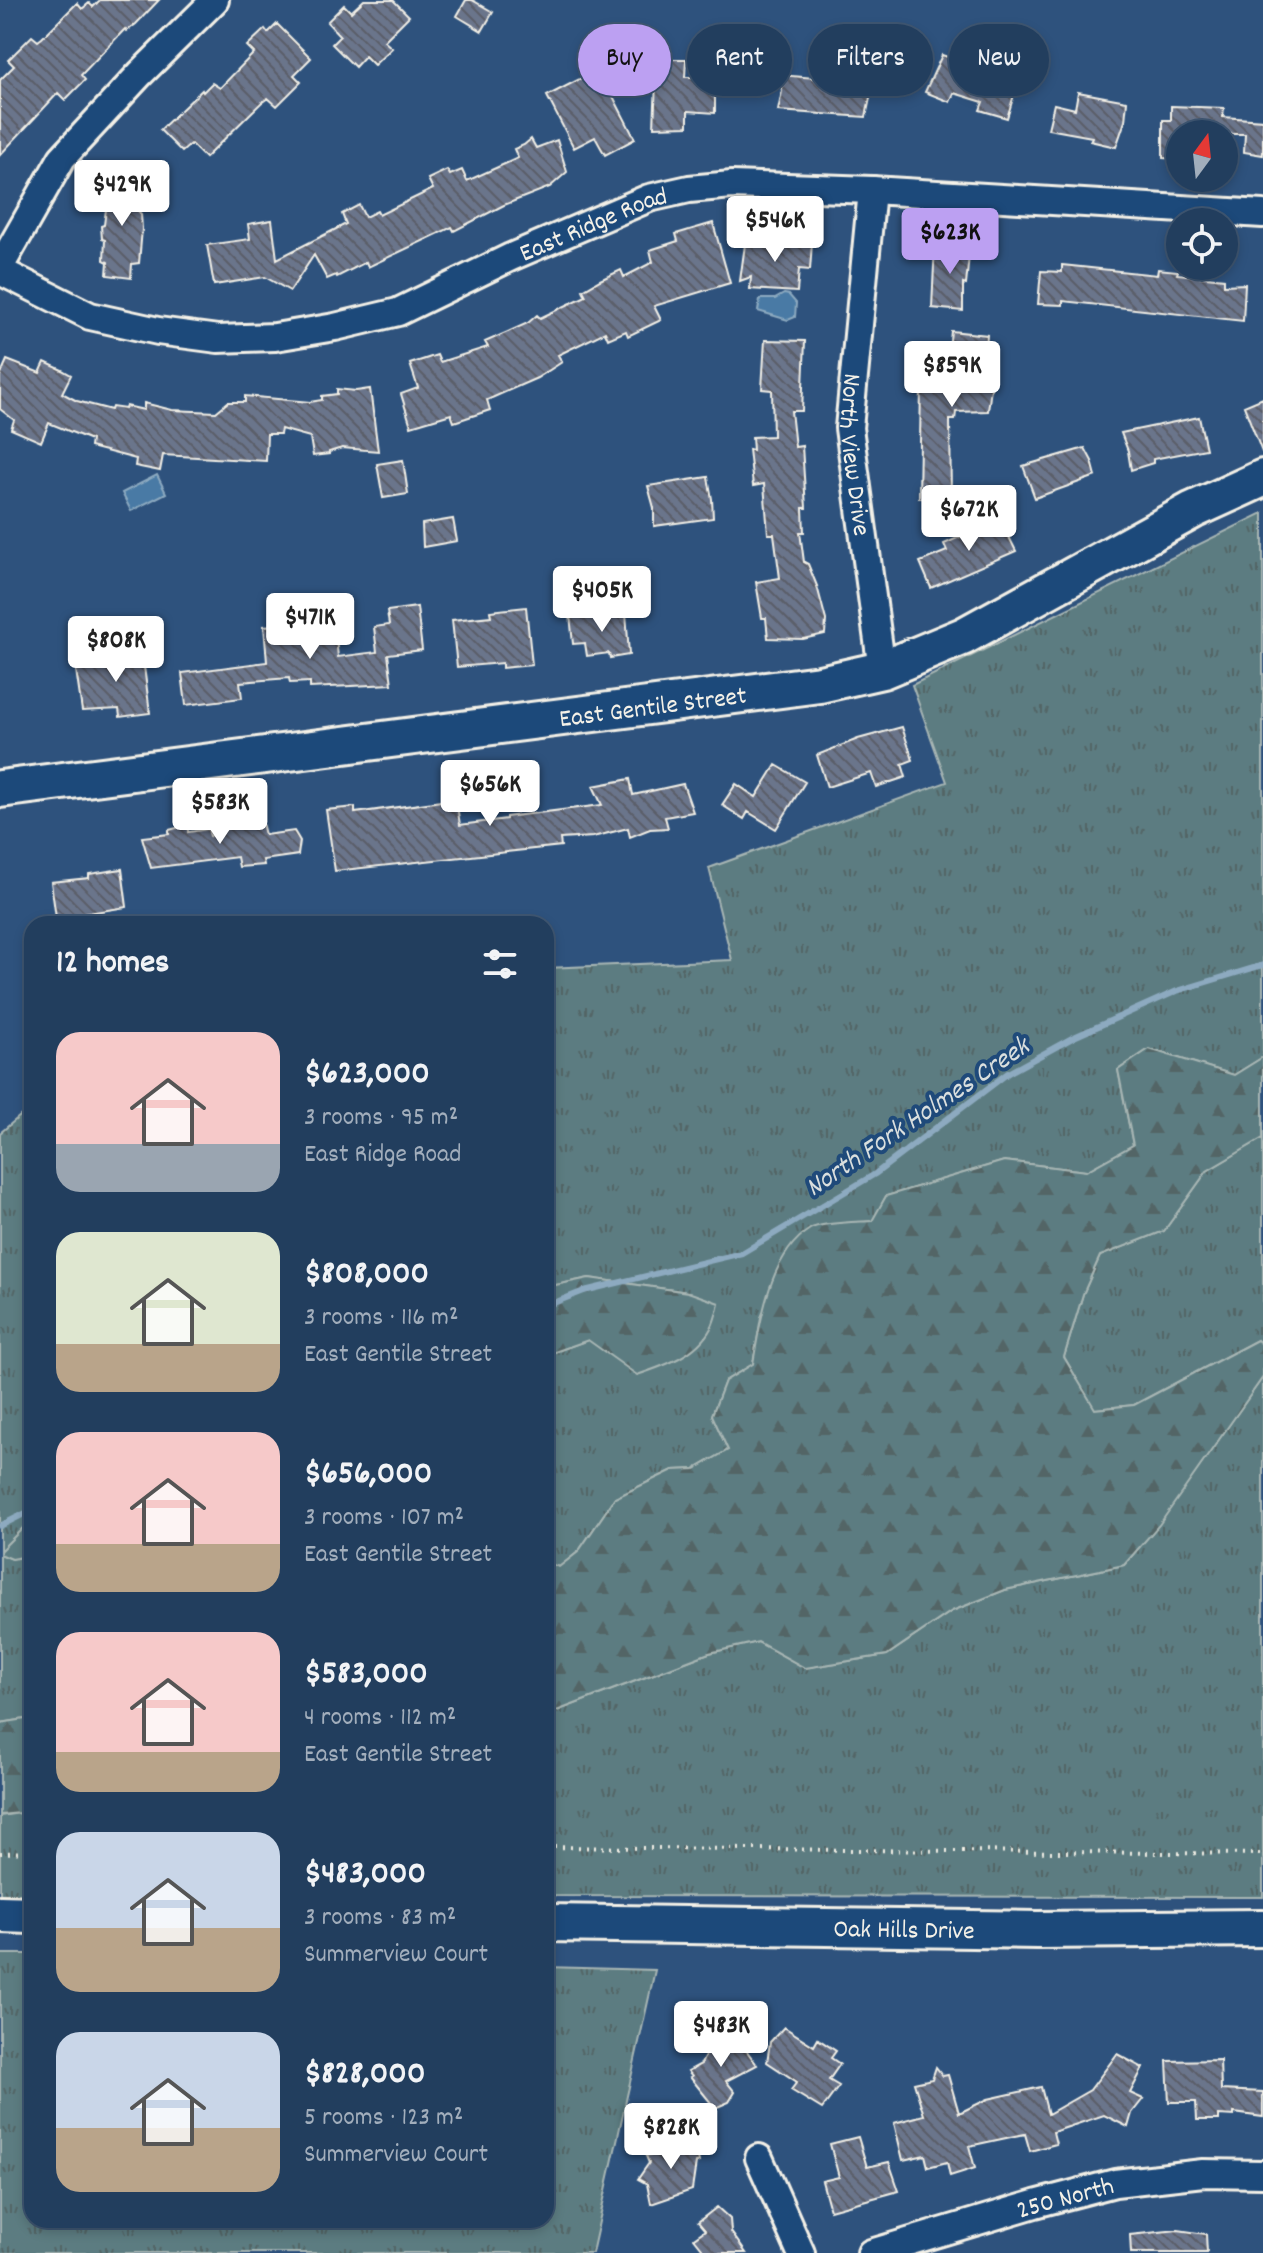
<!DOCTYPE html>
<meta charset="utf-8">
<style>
:root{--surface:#223e5e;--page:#2a4564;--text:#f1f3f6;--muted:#a2aebc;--line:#3f5773;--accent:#bca0f2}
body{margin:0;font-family:Dekko,sans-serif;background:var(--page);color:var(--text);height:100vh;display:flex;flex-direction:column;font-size:30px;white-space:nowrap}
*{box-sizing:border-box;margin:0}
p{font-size:26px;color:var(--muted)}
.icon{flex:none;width:44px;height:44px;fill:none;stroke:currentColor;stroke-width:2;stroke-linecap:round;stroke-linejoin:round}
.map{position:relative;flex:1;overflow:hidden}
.details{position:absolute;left:24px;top:916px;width:530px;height:1312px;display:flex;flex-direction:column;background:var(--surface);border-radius:24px;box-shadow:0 4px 12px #0003,0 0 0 2px var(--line)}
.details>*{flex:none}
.banner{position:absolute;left:578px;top:24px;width:564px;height:72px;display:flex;gap:16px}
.needle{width:52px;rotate:15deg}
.buttons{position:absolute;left:1166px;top:120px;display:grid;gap:16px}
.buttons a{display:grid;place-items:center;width:72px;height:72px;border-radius:50%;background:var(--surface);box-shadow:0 4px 12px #0003,0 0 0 2px var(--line);font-size:40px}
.price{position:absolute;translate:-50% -68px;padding:0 18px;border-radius:8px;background:#fff;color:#222;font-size:26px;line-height:52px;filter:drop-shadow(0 2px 4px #0008)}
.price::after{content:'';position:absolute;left:50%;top:48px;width:24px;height:18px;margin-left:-12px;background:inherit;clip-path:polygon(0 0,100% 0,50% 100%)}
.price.active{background:var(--accent);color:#111}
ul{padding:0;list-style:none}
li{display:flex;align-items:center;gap:24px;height:200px;padding:0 32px}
li span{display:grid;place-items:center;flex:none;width:224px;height:160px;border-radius:24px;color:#555}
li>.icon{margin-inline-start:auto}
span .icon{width:96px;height:96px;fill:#fffc;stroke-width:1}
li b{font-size:34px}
h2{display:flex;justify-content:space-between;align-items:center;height:96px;padding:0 32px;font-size:34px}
.pill{padding:0 28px;border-radius:36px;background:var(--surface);box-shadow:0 4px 12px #0003,0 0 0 2px var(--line);font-size:28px;line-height:72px}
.pill.active{background:var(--accent);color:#111}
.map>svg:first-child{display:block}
.grass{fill:url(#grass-tufts);stroke:#a8b6b4;stroke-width:2}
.forest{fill:url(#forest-firs);stroke:#a8b6b4;stroke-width:2}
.water{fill:#487aa5;stroke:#8daac0;stroke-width:2}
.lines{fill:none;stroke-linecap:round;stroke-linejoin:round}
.stream{stroke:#8daac0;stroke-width:6}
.building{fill:url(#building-back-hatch);stroke:#f4f1e8;stroke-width:2}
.street-casing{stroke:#f4f1e8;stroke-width:32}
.secondary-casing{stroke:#f4f1e8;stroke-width:42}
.path{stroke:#f4f1e8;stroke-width:4;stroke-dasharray:2 6;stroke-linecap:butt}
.street{stroke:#1f4a7a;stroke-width:26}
.secondary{stroke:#1f4a7a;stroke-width:36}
.labels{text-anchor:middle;stroke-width:8;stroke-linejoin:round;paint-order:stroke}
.street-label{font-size:26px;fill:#f4f1e8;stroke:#1f4a7a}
.water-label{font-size:28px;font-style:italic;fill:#dadfde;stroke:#1f4a7a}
</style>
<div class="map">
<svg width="1263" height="2253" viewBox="0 0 1263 2253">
<defs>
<pattern id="grass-tufts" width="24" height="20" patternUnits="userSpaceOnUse" patternTransform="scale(2)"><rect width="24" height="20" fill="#5c7c81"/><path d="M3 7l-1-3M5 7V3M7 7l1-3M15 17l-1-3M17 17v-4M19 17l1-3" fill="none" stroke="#536566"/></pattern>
<pattern id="forest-firs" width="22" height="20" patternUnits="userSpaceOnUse" patternTransform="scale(2)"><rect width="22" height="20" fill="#5c7c81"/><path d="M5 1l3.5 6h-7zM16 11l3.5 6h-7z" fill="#536566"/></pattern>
<pattern id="building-back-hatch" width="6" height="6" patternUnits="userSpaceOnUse" patternTransform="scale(2)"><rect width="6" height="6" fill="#6b748b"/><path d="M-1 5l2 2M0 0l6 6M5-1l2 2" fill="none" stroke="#5a5e68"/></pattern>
</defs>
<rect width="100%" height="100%" fill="#2e527d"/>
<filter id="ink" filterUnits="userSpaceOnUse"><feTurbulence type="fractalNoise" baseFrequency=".0125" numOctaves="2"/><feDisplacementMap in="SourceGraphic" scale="16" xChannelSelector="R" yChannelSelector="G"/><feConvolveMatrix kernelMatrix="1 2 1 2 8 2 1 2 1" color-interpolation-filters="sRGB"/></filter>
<g filter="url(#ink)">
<path class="grass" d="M1263 513V1057L1234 1075 1149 1049 1118 1070 1133 1145 1086 1171 1004 1161 886 1196 873 1221 812 1228 761 1317 753 1364 725 1381 712 1415 728 1450 695 1469 673 1470 615 1498 578 1552 559 1567 546 1563V1355L588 1340 688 1292 589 1278 546 1287V968L732 960 709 868 947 782 912 685Z
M32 1106V1519L0 1551V1133Z
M1263 1138V1345L1257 1340 1134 1405 1094 1409 1064 1357 1083 1294 1100 1256 1164 1231 1207 1171Z
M1263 1377V1897L546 1896V1715L709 1653 758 1642 805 1668 887 1655 952 1611 1005 1590 1124 1565 1159 1524Z
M0 1554 12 1559 32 1555V1718L0 1723Z
M32 1783V1895L0 1894V1816L20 1813Z
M0 1954H32V2220H546V1967L655 1970 592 2253H0Z"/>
<path class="forest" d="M1149 1049 1234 1075 1263 1057V1138L1207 1171 1164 1231 1100 1256 1083 1294 1064 1357 1095 1409 1134 1405 1257 1340 1263 1345V1377L1159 1525 1124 1565 1005 1590 952 1611 887 1655 805 1668 758 1642 709 1653 546 1715V1563L559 1567 578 1552 615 1498 673 1470 695 1469 728 1450 712 1415 725 1381 753 1364C760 1321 770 1254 810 1229 821 1222 858 1222 872 1221L886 1196 1004 1161 1086 1171 1133 1145 1118 1070Z
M589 1278 688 1292 719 1303C717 1311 715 1321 711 1328 697 1355 664 1366 637 1375L588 1340 546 1355V1287Z
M32 1519V1555L12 1559 0 1554V1551Z
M32 1718V1785L20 1813 0 1815V1723Z"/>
<path class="water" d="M784 294 789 295 796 303 795 317 788 320 758 311 760 299H775Z
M157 475 166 493 131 511 122 493Z"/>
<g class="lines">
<path class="stream" d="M546 1306 584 1291 742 1253 875 1174 1008 1073 1074 1037 1177 991 1263 965
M0 1526 32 1510"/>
</g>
<path class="building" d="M100 0H159L136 24 127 31 125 29 81 75 85 80 65 100 58 93 0 155V80L14 66 8 60 32 36 38 41 42 38 77 3 82 9 89 3 93 7Z
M364 0H393L409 16 384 41 392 48 374 65 365 56 355 67 332 44 340 36 327 22 344 5 351 12Z
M466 0H472L493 12 482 31 457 16Z
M277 24 311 58 294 75 301 82 277 106 268 98 261 103 205 158 191 144 182 152 160 130 202 90 203 92 212 83 220 88 254 53 247 46 265 29 268 33Z
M958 52 992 64 988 86 1014 95 1007 118 980 110 983 102 954 93 950 102 925 92 942 55 956 60Z
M657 59H686L685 77H715V113L688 111V126L654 127Z
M599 69 635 139 605 155 595 137 574 148 547 96Z
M780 75 838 80V76L869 79 870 98 866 117 778 111 782 91Z
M1078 92 1127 101 1125 121 1116 147 1090 141 1092 137 1048 129 1054 104 1075 109Z
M1171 106 1224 108 1223 117 1263 120V155L1244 152 1245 134H1180V159L1163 158V120H1171Z
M531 139 536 148 557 140 567 172 550 187 504 205 454 231 452 227 368 267 366 262 337 277 336 275 327 279 314 255 290 291 265 277 214 285 207 245 250 239 248 224 272 220 277 259 346 224 342 214 359 205 365 217 377 211 379 215 433 189 428 179 447 170 450 175 462 170 467 181 518 158 514 149 524 145Z
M128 177 144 194 132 204 141 214 142 229 139 263 132 264 131 278 107 275 108 262 104 260 105 240 102 239 101 226 104 225 106 209 98 200 117 182 120 184Z
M713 223 730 283 654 306 661 320 628 336 626 331 608 339 605 332 558 355 562 362 537 378 487 400 490 410 454 422 451 414 411 426 401 394 418 388 410 364 437 355 440 362 488 347 485 342 528 323 537 315 540 318 586 296 583 290 600 280 621 270 624 277 653 262 650 250 678 241 676 234Z
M746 237 812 243 810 270 799 269 797 292 750 289 751 277 740 281Z
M935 244 970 246 966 285 963 284V311L932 308Z
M1062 265 1157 275 1158 269 1178 271 1177 274 1224 279V285L1245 284 1243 321 1063 301V305L1038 304 1041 271 1062 272Z
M951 331 987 335 986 349 994 366 988 411 956 412 955 420H950L951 498H919L921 386 945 388Z
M765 340 805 341 802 411H791L795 447 802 446 806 508H803L804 532H800L804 562 808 564 817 586 826 620 825 634 803 639 768 638 766 618H762L756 582 780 578 774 534H768L764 484 753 486 749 449 753 450 752 437 773 436 772 390 762 389Z
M7 360 40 373 45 362 62 370 71 375 62 393 77 401 111 410 112 407 125 409 126 406 144 410V403L172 410 216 412 228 402H245V396L310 402 322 400V396L337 394V389L356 391 370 389 378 451 342 448 329 452V454L313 456 310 437 281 429 280 434H267L266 461 163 455 160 471 135 466 136 459 90 447 91 440 49 423 41 442 11 429 14 420 0 409V376Z
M1263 398V452H1262L1244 406Z
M1199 417 1206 449 1153 459V463L1131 470 1128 451 1121 433Z
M1085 448 1092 461 1096 476 1035 498 1023 466Z
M403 460 408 494 383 498 377 464Z
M708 477 712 499 713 518 654 526V508L648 486Z
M453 519 457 541 423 547 422 524Z
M1000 519 1016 551 931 588 920 562 947 551 944 544Z
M417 607 422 650 388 654 392 684 310 688V682L290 683 289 678 240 682 242 698 186 705 182 673 267 662 264 626 285 624 286 632 314 630 315 641 336 639 338 657 377 652 374 627 389 625 387 611Z
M526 607 532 665 502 668V663L457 667 452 620 491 616 490 611Z
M626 612 629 655 610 658 609 653 587 656 585 643 573 644 570 615 588 613 589 617Z
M141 643 150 713 120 717 119 709 82 711 76 670 113 665 111 647Z
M902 727 913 760 902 764 906 777 876 787 871 773 827 787 817 755 858 739Z
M776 765 805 782 776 829 748 812 744 819 722 805 736 784 756 797Z
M630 779 633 795 683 784 693 812 665 817 668 828 650 829 630 837 628 828 593 837 560 839 561 846 335 871 326 810 355 807V813L456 799 460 825 506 819V817L602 805 593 786Z
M248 819 262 823 265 835 294 831 300 841 298 855 263 860 264 865 239 867 237 857 151 868 142 837 169 834V830L188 825V832L208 829 210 836Z
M122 869 127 907 56 918 51 882 89 878V874Z
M784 2027 814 2046 818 2039 836 2051 831 2058 840 2064 829 2080 839 2086 822 2109 791 2090 797 2082 767 2062 770 2042Z
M733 2032 757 2065 726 2081 735 2092 729 2102 715 2108 690 2077 692 2076 688 2071 701 2064 712 2042 721 2036 724 2040Z
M1117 2054 1143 2068 1130 2093 1143 2099 1132 2113 1128 2127 1104 2115 1053 2132 1056 2144 1030 2151 1025 2134 969 2146 975 2168 950 2176 947 2162 928 2167 925 2155 903 2160 894 2123 924 2115 914 2083 932 2079 936 2067 943 2076 948 2075 959 2113 988 2099 1041 2087 1048 2114 1090 2090Z
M1220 2060 1221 2090 1263 2092V2117L1234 2113V2116L1219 2115V2120H1197L1196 2102H1169L1167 2061Z
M858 2137 867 2167 889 2162 899 2191 830 2210 822 2181 839 2177 830 2144Z
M694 2138 699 2162 696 2163 692 2190 651 2204 647 2184 638 2179 649 2163 646 2156Z
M717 2207 730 2219 731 2232 746 2253H706L694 2238 705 2230 698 2222Z
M1178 2230 1206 2234 1207 2253H1131L1130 2235Z"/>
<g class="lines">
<g class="street-casing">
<g id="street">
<path id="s1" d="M872 190 849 428 882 670"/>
<path d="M0 267 62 158 140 74 215 0"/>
<path id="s2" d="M0 271 90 316 158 331 218 339 275 337 335 327 398 312 511 257 649 198 689 189 732 185 872 190 1263 214"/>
<path d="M759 2158 801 2253"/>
<path id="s3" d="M871 2253 1035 2204 1115 2183 1203 2173 1263 2174"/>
</g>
</g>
<g class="secondary-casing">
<g id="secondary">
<path id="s4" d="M0 789 820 684 882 670 964 636 1193 510 1263 478"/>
<path d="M0 1914 32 1915"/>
<path id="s5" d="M546 1923 1037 1930 1263 1928"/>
</g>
</g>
<path class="path" d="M546 1847 1263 1854
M0 1853 32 1852"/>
<use href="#street" class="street"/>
<use href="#secondary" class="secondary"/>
</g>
</g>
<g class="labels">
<g class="street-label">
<text dy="9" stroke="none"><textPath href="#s2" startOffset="628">East Ridge Road</textPath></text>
<text dy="9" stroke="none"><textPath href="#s1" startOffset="266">North View Drive</textPath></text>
<text dy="9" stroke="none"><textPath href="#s4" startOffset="658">East Gentile Street</textPath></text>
<text dy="9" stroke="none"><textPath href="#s5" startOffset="358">Oak Hills Drive</textPath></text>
<text dy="9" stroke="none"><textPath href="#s3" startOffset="202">250 North</textPath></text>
</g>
<g class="water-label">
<text transform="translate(916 1115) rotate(-34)" y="10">North Fork Holmes Creek</text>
</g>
</g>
</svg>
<div class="buttons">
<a><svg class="needle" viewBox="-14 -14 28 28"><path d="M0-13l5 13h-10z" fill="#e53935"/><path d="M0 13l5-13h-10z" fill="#a2aebc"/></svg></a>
<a><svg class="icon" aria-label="locate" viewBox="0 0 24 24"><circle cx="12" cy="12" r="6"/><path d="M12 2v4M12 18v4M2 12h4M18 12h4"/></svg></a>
</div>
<b class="price" style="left:122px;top:228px">$429K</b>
<b class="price" style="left:775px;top:264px">$546K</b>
<b class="price active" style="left:950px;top:276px">$623K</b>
<b class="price" style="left:952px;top:409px">$859K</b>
<b class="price" style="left:969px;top:553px">$672K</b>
<b class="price" style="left:602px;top:634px">$405K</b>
<b class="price" style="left:310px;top:661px">$471K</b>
<b class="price" style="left:116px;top:684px">$808K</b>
<b class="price" style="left:490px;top:828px">$656K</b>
<b class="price" style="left:220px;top:846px">$583K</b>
<b class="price" style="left:721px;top:2069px">$483K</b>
<b class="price" style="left:671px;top:2171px">$828K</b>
<div class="banner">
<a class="pill active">Buy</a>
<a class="pill">Rent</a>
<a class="pill">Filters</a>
<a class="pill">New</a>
</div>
<section class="details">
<h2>12 homes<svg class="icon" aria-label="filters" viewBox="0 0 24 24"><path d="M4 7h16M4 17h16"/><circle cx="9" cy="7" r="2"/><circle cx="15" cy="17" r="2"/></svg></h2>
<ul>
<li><span style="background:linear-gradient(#f6c9c9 70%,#9aa5b1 0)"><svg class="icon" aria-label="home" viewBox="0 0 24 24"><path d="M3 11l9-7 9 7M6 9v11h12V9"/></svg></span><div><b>$623,000</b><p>3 rooms · 95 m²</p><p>East Ridge Road</p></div></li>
<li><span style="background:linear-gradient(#dfe7d0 70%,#b9a48a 0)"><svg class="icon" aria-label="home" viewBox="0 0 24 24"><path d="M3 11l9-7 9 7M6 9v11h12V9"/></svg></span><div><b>$808,000</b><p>3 rooms · 116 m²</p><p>East Gentile Street</p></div></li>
<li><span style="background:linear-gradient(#f6c9c9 70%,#b9a48a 0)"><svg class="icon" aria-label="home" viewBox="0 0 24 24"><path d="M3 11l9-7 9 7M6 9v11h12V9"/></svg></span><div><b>$656,000</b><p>3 rooms · 107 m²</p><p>East Gentile Street</p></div></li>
<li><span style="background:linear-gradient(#f6c9c9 75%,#b9a48a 0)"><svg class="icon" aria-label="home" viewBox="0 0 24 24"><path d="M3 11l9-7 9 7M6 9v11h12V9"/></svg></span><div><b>$583,000</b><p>4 rooms · 112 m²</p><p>East Gentile Street</p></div></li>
<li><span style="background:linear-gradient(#c9d6e8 60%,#b9a48a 0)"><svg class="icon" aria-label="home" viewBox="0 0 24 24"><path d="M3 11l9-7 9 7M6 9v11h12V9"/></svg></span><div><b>$483,000</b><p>3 rooms · 83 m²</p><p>Summerview Court</p></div></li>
<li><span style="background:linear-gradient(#c9d6e8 60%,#b9a48a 0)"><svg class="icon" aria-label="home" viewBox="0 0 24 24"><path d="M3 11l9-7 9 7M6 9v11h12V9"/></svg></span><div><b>$828,000</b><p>5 rooms · 123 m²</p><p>Summerview Court</p></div></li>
</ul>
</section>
</div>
